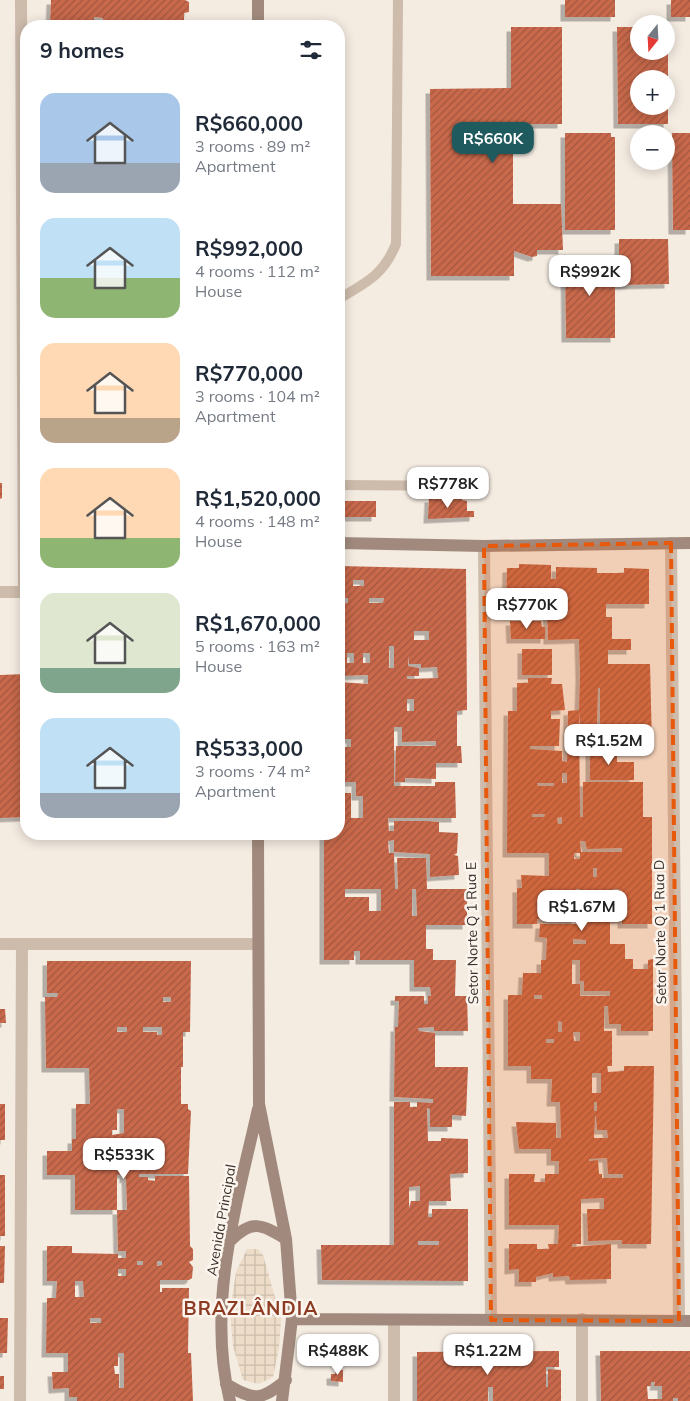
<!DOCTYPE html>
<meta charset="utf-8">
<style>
:root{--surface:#fff;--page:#f6f6f7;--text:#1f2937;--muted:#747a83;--accent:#1f5a5e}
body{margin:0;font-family:Mulish,sans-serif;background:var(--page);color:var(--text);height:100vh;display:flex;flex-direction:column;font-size:19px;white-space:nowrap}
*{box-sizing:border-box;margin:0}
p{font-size:16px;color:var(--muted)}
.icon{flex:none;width:28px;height:28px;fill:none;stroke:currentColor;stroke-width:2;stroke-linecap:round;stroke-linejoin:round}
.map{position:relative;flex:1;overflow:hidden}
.drawer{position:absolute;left:20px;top:20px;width:325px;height:820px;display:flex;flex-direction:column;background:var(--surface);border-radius:20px;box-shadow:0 2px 12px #0003}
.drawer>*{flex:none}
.needle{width:32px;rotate:198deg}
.tools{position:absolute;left:630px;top:15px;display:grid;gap:10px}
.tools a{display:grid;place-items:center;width:45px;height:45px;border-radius:50%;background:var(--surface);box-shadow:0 2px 12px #0003;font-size:25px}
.price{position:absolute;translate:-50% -42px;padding:0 11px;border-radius:10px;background:#fff;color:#222;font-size:16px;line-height:32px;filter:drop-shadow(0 1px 2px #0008)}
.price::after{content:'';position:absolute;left:50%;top:30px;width:15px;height:11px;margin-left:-8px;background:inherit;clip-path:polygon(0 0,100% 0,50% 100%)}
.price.selected{background:var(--accent);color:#fff}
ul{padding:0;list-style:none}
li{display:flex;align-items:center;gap:15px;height:125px;padding:0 20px}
li span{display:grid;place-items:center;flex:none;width:140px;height:100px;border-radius:15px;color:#555}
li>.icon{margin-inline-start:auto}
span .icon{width:60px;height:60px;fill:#fffc;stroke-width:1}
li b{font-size:21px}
h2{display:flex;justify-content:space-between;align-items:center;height:60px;padding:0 20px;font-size:21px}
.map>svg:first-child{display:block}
.plaza{fill:url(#plaza-grid)}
.building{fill:url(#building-hatch);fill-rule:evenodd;filter:url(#shadow)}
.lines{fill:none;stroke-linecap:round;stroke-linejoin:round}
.lane{stroke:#cdbbac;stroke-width:10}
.street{stroke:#cdbbac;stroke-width:12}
.secondary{stroke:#a18a7d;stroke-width:12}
.marked{fill:#e8590c;fill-opacity:0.2;stroke:#e8590c;stroke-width:4;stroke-dasharray:10 6;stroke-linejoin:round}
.labels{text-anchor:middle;stroke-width:5;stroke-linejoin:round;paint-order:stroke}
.street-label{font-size:14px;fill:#3b302b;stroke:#fbf5ee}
.district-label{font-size:19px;font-weight:bold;letter-spacing:1px;fill:#8c3b22;stroke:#fbf5ee}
</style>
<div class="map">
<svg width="690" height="1401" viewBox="0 0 690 1401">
<defs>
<pattern id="plaza-grid" width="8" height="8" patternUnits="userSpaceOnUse" patternTransform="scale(1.25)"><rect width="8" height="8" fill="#ecdcc8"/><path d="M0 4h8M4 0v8" fill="none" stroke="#cbbdac"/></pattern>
<pattern id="building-hatch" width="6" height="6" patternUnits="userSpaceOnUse" patternTransform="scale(1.25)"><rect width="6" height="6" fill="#c8694b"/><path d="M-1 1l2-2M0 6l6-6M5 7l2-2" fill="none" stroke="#a4573f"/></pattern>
<filter id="shadow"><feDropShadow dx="-4.5" dy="4.5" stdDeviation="0" flood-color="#0004"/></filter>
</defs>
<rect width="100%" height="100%" fill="#f4ebe1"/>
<path class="plaza" d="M247 1249H258L263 1255 281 1319 279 1348 273 1377 259 1384 243 1380 233 1346 230 1313 236 1272Z"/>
<path class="building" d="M51 0H185L189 2V12L184 13V22L189 24V26H103V18L94 17V26H50Z
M565 0H615V17H565Z
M671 0H690V17H671Z
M511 27H562V124H513V204H561L563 250H537V256L532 257 514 251V276H431L430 89 511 88Z
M617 27H639V51H668V79H639V106H666L668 90V124H618Z
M565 133H611V137H615V230H565Z
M672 133H690V230H673Z
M619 239H668L669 284 619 285Z
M565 257H615V338H566Z
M0 483H2V498L0 499Z
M429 498H462V500L467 501V511H474V517L428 519Z
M339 501H376V517H339Z
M519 564 551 565V579H556V567L597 568V573H624V568L649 569V604H606V617H612V639H631V650H608V664H650L652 746H607V737H600V730L597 731 598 746H582L579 711 580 817H583V782H643V817H652V924H622V919H611L610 924V944H625V959H633V969H648V960L653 959V1031H621V1024H609L608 1006H604V1031H612V1066H607L608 1072 624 1071V1066H654L651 1244H622V1240L588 1241 587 1209H604V1198L581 1199V1244H572V1247L611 1244V1279L570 1280 569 1276 553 1277V1273L536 1277V1282H519V1269L509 1270V1244H537V1249H549L548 1244H558L559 1225H509V1174H535L534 1182H545V1174H559V1161H551V1149H519L516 1122 556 1123V1138H561L560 1102H551L552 1079H531V1066H508V995H522L523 973H541V960H546L547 938 539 937 540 924H580V910H593V903H580V889H576V920L537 919V924H517V888H522L521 875 549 876V853H507L508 711H517V683H528V678H552L551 684H562L565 710 551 711V719H560L559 746H530V749L562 751V761L567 762 568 711 579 710 580 675 579 639 548 640 547 604H506L507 568H519ZM598 688H600V724H597ZM562 773H567V783H562ZM537 783H554V786H538ZM532 814H545L544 817H532ZM562 817V824H558L557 818ZM580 841H585L587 849 622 848V852H581ZM574 853H580V859H574ZM593 868H597V877H593ZM613 889H619V897H614ZM573 939 586 940V944H573ZM572 960H580V981H584V991H610V996H580V984H572ZM534 995H542V999H534ZM558 1021 562 1022V1032H558ZM573 1032H580V1041H574ZM546 1039H554V1043H546ZM592 1073H601V1093H592ZM594 1102H597V1111H594ZM595 1116H596L597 1130H607L608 1138H594ZM607 1158 608 1174H623V1178H602V1174H599L598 1160 589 1161V1159Z
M340 566 466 569 467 710 457 711V746H461L462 763H436V779L405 778V782H395L396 746H436V741L402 742V727H394V786H435V782H455L456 818H388L389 831H394V821H427L439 822V832L458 833 457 853 454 855 458 856 459 875 430 877V854L394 852V840L388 841 389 853H394L395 889H398L397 858H426L427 889H467V925H426V949H433V960H456L455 996H467L468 1031H434V1027L418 1028 419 1031 435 1033V1067H468L466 1116 452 1115V1127H430V1109L427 1108 428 1141H441V1138L468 1139V1173L450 1174 451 1201H429L428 1217H432V1209H468V1281L322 1280 321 1245H394V1102H410V1107H417V1102L433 1103V1099L394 1097 395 1027H398L399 1001H395V996H424V1004H428V996H431L430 987H414V960H360V951H354V960H324V834H339V793H351V818H363V796H356V782H339V682L368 684V675L339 676V603H348V598H339ZM353 580H364V586H353ZM369 598H384L383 603H369ZM414 631H429V640H414ZM389 646H394V668H389ZM347 653H354V663H347ZM363 653H370V663H363ZM408 655 409 664H421V668L437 667 438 678 407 679V676H419V668L408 666ZM407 699H414V711H407ZM345 739H351V747H345ZM345 889H381V911H369V897H345ZM412 889H416L417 916H412ZM420 1186V1201H411L409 1209V1187ZM418 1241H439V1245H418Z
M510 621H541L542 627H545V639H511Z
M522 649H552V675H522Z
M26 674V817L0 818V675Z
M590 749H617V762H634V780H590Z
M47 961H191L190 1032H183V1067H181V1104H188V1109L191 1111 188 1174H139V1177H148V1180L155 1181V1176H189L190 1246 193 1249V1260L189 1262 193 1267 192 1278 189 1280H160V1292H162V1288H189L188 1353H191L193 1401H77V1397H69V1388L53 1389 52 1372H68V1353H46L47 1298H56L57 1281H47V1246H72V1253L118 1254V1258H126V1251H118L117 1210H127L126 1178 124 1179V1174L117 1175V1210H75V1175H47V1151H72V1139H76V1104H90L89 1068H46L45 997H57L58 993H47ZM163 997H171V1002H163ZM117 1027H127V1032H117ZM143 1027H162V1035H157V1032H143ZM117 1109H124V1133L112 1135V1130H117ZM113 1150H117V1161H113ZM137 1261H143V1265H137ZM157 1261H162V1265L157 1266ZM118 1269H126V1276H118ZM75 1281H83L84 1297H75ZM90 1318H101V1323H90ZM118 1353H124V1388H119V1374H115L114 1366H118Z
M0 1009H5L6 1023H0Z
M0 1104H5V1140H0Z
M0 1175H5V1236H0Z
M0 1246H5L4 1283H0Z
M0 1318H8L7 1353H0Z
M559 1351V1367H546V1387H548V1369L561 1370V1401H493V1387H488V1401H417V1352Z
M600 1351H690V1401H678V1398H673V1401H601ZM651 1382H655L654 1386H662V1399H648L647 1386H651Z
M336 1370H343V1382L331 1381V1374H335Z
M0 1376H4V1389H0Z"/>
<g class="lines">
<path class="lane" d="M339 299C366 282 383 276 396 244L398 0
M339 485 473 486"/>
<path class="street" d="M21 0 24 592
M671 543 679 1321
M484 546 491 1320
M0 592H26
M0 944H258
M394 1320V1401
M20 1401 22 944
M582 1401V1319"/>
<path class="secondary" d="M258 0V26
M339 543 484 546 690 543
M258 834 259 1104 286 1239 292 1319 282 1401
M230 1241C252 1219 261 1224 286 1239
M292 1319 690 1321
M226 1384C254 1401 261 1401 286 1380
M230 1401C206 1306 237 1202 258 1109"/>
</g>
<path class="marked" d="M671 543 679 1321 491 1320 484 546Z"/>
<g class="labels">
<g class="street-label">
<text transform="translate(660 932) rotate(-91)" y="5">Setor Norte Q 1 Rua D</text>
<text transform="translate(472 933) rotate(-91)" y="5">Setor Norte Q 1 Rua E</text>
<text transform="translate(221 1220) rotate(-80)" y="5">Avenida Principal</text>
</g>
<g class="district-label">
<text x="251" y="1315">BRAZLÂNDIA</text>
</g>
</g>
</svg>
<div class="tools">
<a><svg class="needle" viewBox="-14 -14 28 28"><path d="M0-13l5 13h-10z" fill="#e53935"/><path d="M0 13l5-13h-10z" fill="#747a83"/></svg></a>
<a>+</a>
<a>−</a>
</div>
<b class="price selected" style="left:493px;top:164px">R$660K</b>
<b class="price" style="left:590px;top:297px">R$992K</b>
<b class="price" style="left:448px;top:509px">R$778K</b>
<b class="price" style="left:527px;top:630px">R$770K</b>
<b class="price" style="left:609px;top:766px">R$1.52M</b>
<b class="price" style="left:582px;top:932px">R$1.67M</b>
<b class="price" style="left:124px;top:1180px">R$533K</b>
<b class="price" style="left:338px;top:1376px">R$488K</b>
<b class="price" style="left:488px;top:1376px">R$1.22M</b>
<section class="drawer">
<h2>9 homes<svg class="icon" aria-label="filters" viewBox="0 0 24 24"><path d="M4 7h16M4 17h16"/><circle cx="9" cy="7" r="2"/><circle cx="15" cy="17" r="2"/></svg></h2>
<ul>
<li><span style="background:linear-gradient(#a9c7e8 70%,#9aa5b1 0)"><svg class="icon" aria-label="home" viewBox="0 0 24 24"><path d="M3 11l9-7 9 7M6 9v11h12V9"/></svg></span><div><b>R$660,000</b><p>3 rooms · 89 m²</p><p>Apartment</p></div></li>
<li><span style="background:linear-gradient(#bfe0f5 60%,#8fb573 0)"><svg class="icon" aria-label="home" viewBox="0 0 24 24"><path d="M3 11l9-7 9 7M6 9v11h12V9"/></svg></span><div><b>R$992,000</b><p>4 rooms · 112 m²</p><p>House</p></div></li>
<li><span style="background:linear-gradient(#ffd9b3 75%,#b9a48a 0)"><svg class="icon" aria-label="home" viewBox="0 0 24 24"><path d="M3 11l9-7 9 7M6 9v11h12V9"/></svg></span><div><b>R$770,000</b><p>3 rooms · 104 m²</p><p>Apartment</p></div></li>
<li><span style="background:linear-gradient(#ffd9b3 70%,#8fb573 0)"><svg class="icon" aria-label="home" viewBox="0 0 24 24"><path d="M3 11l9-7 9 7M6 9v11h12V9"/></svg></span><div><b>R$1,520,000</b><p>4 rooms · 148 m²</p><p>House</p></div></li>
<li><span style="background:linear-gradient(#dfe7d0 75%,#7fa58c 0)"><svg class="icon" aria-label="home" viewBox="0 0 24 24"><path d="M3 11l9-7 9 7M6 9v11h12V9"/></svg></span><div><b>R$1,670,000</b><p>5 rooms · 163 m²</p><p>House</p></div></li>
<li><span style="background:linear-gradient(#bfe0f5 75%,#9aa5b1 0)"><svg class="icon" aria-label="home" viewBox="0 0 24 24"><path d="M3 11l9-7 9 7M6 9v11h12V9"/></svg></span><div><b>R$533,000</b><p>3 rooms · 74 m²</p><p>Apartment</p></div></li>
</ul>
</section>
</div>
